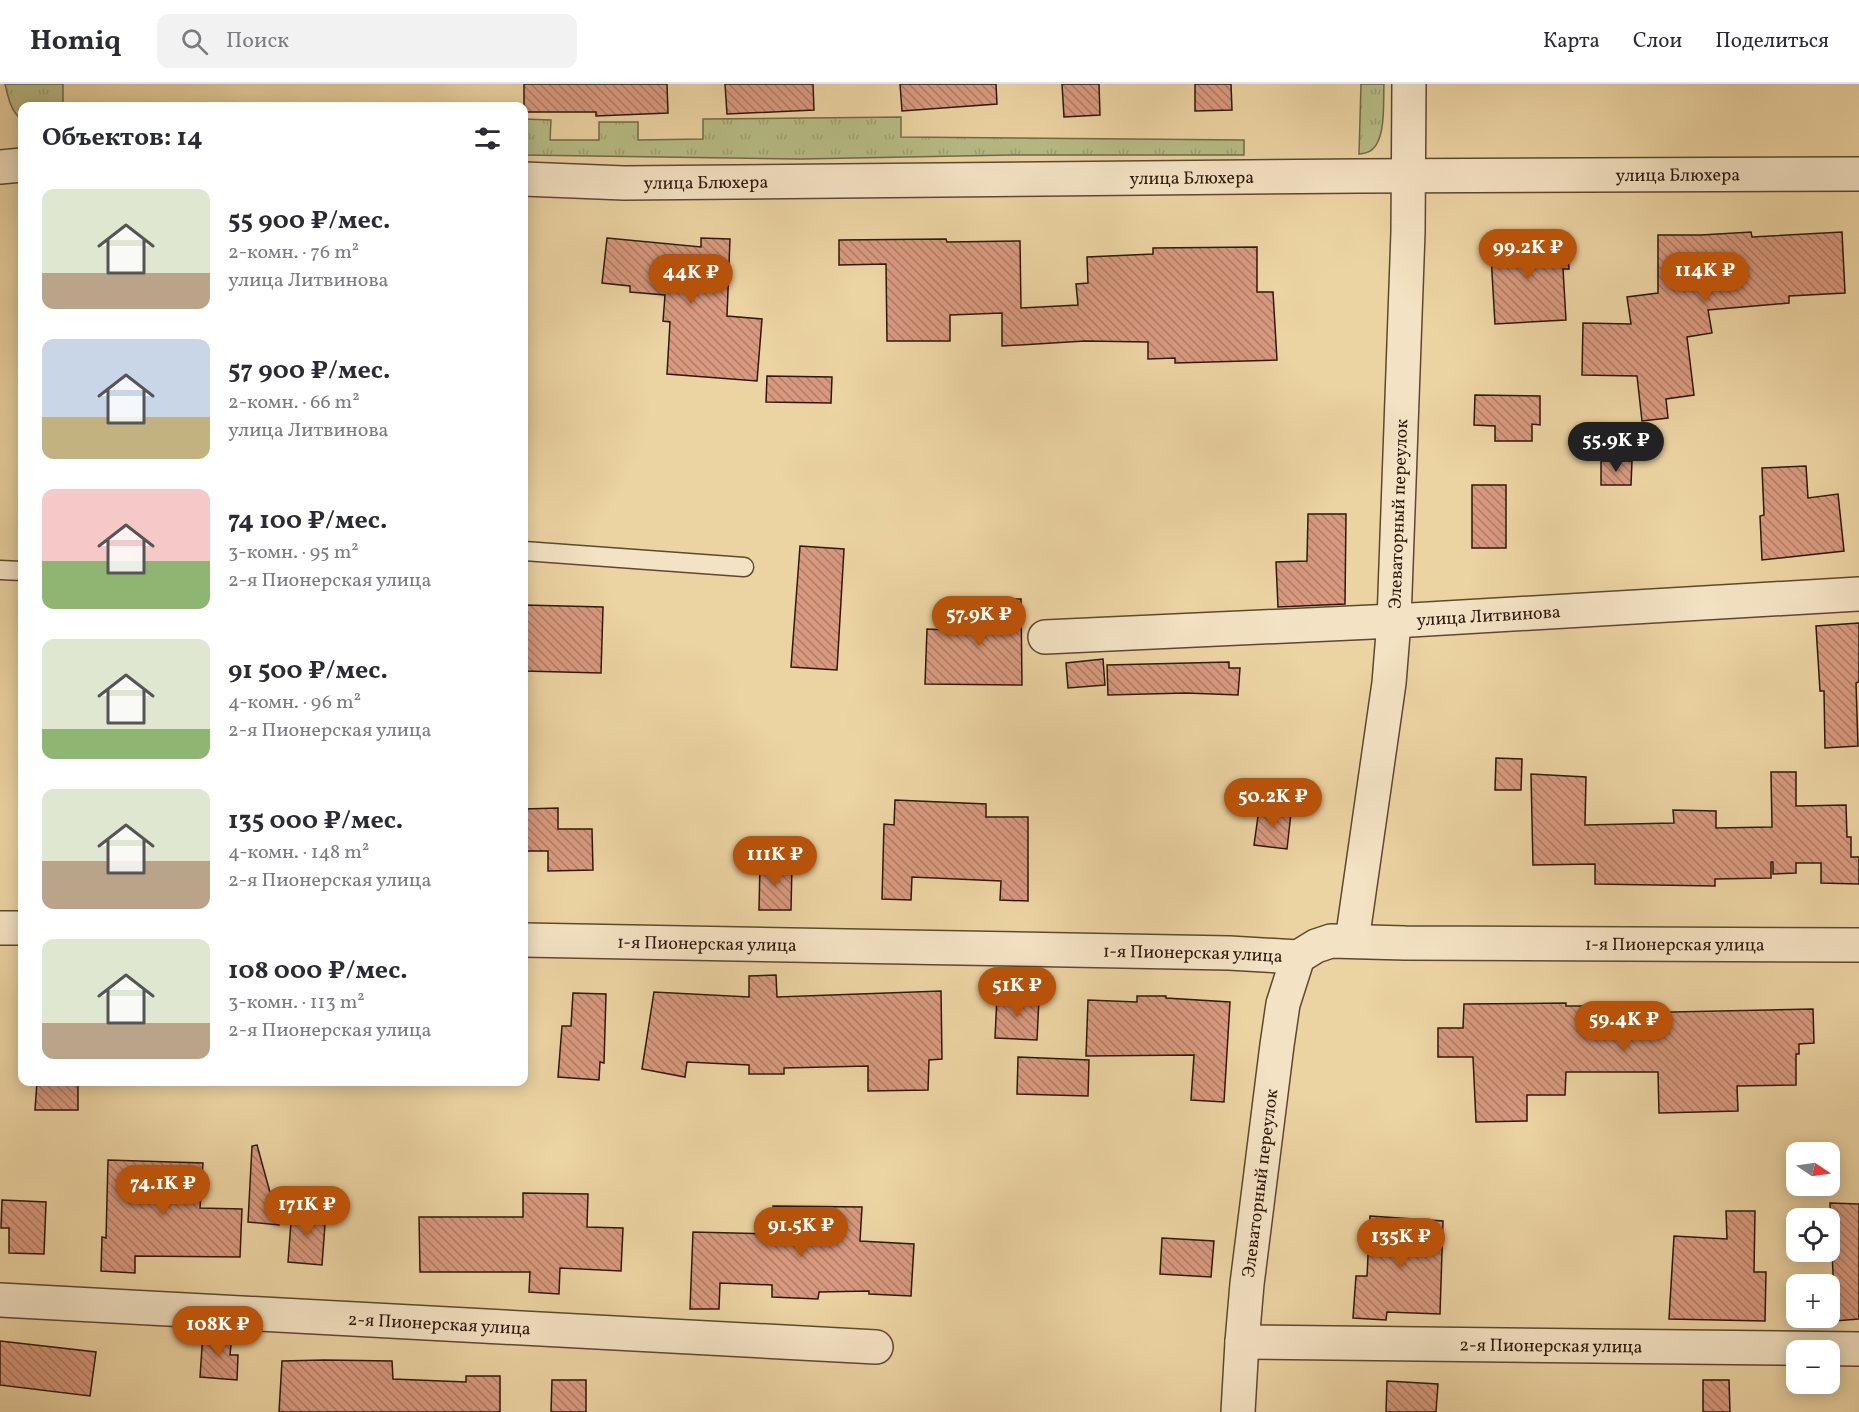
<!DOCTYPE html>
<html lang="ru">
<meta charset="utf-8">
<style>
:root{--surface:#fff;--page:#f2f2f3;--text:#2b2b33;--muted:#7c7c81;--line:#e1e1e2;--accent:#b45309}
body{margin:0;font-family:Vollkorn,serif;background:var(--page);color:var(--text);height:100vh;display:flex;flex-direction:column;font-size:22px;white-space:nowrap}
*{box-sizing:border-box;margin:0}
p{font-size:20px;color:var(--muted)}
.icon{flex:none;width:33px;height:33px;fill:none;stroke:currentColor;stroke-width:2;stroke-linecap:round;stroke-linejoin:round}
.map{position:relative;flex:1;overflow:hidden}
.details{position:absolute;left:18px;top:18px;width:510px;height:984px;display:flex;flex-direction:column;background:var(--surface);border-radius:12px;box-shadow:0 3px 15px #0003}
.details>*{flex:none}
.needle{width:39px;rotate:103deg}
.fabs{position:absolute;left:1786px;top:1058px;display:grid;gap:12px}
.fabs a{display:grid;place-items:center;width:54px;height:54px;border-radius:12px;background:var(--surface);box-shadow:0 3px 15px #0003;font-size:30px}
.price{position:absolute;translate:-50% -51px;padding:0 14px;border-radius:21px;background:var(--accent);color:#fff;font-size:20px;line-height:39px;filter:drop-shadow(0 2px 3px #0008)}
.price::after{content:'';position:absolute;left:50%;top:36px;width:18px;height:14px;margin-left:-9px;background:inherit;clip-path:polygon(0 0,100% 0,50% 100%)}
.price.selected{background:#222;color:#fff}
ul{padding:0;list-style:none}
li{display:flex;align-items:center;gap:18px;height:150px;padding:0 24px}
li span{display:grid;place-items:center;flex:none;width:168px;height:120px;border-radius:12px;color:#555}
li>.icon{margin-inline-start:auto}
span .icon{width:72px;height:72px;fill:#fffc;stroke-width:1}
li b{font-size:26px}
h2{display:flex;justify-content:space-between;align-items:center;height:72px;padding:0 24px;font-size:26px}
header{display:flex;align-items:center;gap:36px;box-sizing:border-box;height:84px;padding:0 30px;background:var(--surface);border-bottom:2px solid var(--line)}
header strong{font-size:28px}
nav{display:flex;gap:33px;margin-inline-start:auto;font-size:21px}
.search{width:420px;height:54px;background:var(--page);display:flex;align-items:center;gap:15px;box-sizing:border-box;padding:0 21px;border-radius:12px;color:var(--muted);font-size:22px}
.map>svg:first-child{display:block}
.grass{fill:url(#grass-tufts);stroke:#726a49;stroke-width:1.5}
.building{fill:url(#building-back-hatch);stroke:#2c190d;stroke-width:1.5}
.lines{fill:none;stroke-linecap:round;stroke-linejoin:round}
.service-casing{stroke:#5c4832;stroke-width:21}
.minor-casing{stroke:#5c4832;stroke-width:36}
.tertiary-casing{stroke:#5c4832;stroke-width:36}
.service{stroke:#f3e2c3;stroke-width:18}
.minor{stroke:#f3e2c3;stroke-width:33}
.tertiary{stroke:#f3e2c3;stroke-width:33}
.labels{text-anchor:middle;stroke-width:5;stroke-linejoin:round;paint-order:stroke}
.street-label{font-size:18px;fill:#2c190d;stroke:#f3e2c3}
</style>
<header>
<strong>Homiq</strong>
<div class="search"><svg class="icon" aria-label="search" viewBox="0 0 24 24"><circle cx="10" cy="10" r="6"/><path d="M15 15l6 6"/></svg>Поиск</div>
<nav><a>Карта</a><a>Слои</a><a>Поделиться</a></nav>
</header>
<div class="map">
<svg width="1859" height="1328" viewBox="0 0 1859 1328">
<defs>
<pattern id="grass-tufts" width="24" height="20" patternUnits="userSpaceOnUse" patternTransform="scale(1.5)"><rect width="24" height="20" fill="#b7bc85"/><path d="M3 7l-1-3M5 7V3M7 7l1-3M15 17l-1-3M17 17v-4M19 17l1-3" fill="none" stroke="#9ea172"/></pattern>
<pattern id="building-back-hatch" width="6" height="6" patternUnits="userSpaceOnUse" patternTransform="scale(1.5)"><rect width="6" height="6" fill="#d8997e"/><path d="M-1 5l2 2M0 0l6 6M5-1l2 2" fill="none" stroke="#af7c66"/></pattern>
</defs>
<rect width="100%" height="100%" fill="#ecd3a2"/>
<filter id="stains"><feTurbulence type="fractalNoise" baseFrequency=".00333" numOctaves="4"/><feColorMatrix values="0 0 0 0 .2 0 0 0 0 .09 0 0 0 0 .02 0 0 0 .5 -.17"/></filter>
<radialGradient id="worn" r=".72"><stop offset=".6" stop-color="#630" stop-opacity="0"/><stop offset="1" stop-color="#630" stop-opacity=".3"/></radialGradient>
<path class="grass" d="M5 0H63V22H22V36C11 28 8 13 5 0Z
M1361 0H1384C1383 18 1387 60 1368 68 1365 70 1362 69 1359 70Z
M901 33V53L1244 56V71H1011L801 75 524 71V35L551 36 550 56H599V38H638V56L703 55V35Z"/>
<path class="building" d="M524 0H667L668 29 596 32V28H524Z
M725 0H813L814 26 727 30Z
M900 0H996L997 20 902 27Z
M1062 0H1099L1100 31 1064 33Z
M1195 0H1231L1232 26 1195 27Z
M1751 148 1752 153 1842 148 1845 209 1789 212V219L1708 226 1712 249 1687 253 1694 311 1666 315 1668 334 1642 337 1637 292 1582 291 1583 239 1631 240 1627 213 1658 209V151H1701Z
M1529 153 1530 161 1567 157 1569 185H1563L1566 236 1495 240 1490 155Z
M607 154 701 163V154L730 155 727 232 762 235 757 297 667 290 670 238 663 237 665 211 630 208V202L602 199Z
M946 155 947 158 1020 157 1021 224 1078 221 1076 200 1088 199 1087 173 1153 170V164L1257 163V208H1273L1277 276 1175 279V274L1148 275V258L1085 257 1002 262V229L950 231V257H887L886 180 839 181V156Z
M767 292 832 293 831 319 766 318Z
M1475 311 1540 312V341L1532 340V357H1495V342L1474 341Z
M1601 377H1632L1631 401H1601Z
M1806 382 1808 414 1838 410 1844 467 1762 476 1760 432 1764 431 1762 384Z
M1472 401H1506V464H1472Z
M1308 430H1346L1345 520 1278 523 1276 478 1307 477Z
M800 462 844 465 837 586 791 583Z
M968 515H1021L1022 601 925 600 927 545 967 547Z
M524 521 603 523 601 589 524 587Z
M1859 539V598L1856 599 1858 662 1825 664 1824 607H1820L1816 542Z
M1103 575 1105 601 1068 604 1066 579Z
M1229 578V584H1240L1238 611 1186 609 1108 611 1107 581Z
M1496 674 1522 675 1521 706H1495Z
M1771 688H1796V722L1846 721 1847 753H1851V773H1859V800L1821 799V779H1796V789L1773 790V778H1771V794L1715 795V802L1595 800V780L1533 781 1531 690 1586 693 1585 741 1674 739 1673 726 1716 727V744L1772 743Z
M895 716 986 720V733H1028V817L1000 816 1001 797 912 793 911 816 882 815 884 740 894 741Z
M558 724V745H592L593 786 548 787V767H524V725Z
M1259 725 1291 729 1287 765 1254 761Z
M760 779 792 780 791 826H759Z
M776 891 777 913 941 907 942 975 929 976 928 1006 868 1007V982L784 984V990H749V981L687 978 685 993 642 985 654 908 749 913V892Z
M573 909 606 910 604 979 600 978 599 996 558 993 562 942H571Z
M997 912 1039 914 1037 956 995 954Z
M1137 912H1166V914L1230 918 1224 1018 1191 1016 1194 971 1086 972 1088 916 1137 918Z
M1566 919V922H1625V929L1813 925 1814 959 1799 960V970H1796V1001L1737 1002 1738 1027 1659 1029 1658 988H1566L1565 1011H1527V1037L1476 1038 1473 973H1438V944H1463L1464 920Z
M1018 973 1089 976 1088 1012 1017 1010Z
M37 998H78V1026H35Z
M257 1061 279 1141 248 1138 252 1062Z
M108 1076 203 1079 200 1124 242 1125 240 1173 135 1172V1189L101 1187 102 1153 106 1154Z
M523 1109 588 1110 587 1143 623 1144 621 1187 560 1184 559 1210 529 1208 530 1188H420L419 1133H523Z
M2 1116 46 1118 44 1170 9 1169V1144H1Z
M1830 1119 1859 1120V1235L1835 1237Z
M773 1122 862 1123 860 1157 914 1160 911 1212 869 1210V1207L819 1208 818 1215 772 1213V1201L720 1199 719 1225H690L693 1148 772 1150Z
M292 1125 326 1127 322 1181 288 1178Z
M1726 1127H1755L1754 1188H1766L1765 1237 1669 1235 1674 1152 1727 1155Z
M1370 1132 1443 1137 1440 1230 1387 1228 1386 1236 1353 1234 1356 1192H1367Z
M1162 1154 1214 1157 1211 1193 1160 1190Z
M203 1248 232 1250 230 1271H238L237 1296 200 1293Z
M0 1257 96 1268 90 1312 0 1301Z
M324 1276 392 1277 393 1295 466 1298V1292H500V1328H279L282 1277Z
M552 1296H586V1328H551Z
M1703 1296H1729L1730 1328H1703Z
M1387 1297 1438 1300 1436 1328H1386Z"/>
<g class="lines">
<g class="service-casing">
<path id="service" d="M524 467 744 483
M0 486 22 487"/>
</g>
<g class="minor-casing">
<g id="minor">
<path id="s1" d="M1045 553 1394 537 1859 510"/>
<path d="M0 844H22"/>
<path id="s2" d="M524 856 1229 869 1298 873 1316 862 1331 857 1405 859 1859 861"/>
<path id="s3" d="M1352 857 1389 599 1394 537 1408 148 1409 0"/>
<path id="s4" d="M0 1216 876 1263"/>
<path id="s5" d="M1242 1258 1859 1265"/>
<path id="s6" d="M1238 1328 1242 1258 1247 1200 1277 961 1283 920 1298 873"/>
</g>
</g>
<g class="tertiary-casing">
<g id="tertiary">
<path d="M0 83 22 81"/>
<path id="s7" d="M524 95 624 99 1359 92 1859 90"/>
</g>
</g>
<use href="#service" class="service"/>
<use href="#minor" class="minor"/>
<use href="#tertiary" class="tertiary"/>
</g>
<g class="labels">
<g class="street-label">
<text dy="6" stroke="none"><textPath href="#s7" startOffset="1154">улица Блюхера</textPath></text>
<text dy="6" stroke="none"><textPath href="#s7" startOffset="668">улица Блюхера</textPath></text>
<text dy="6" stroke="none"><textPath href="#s7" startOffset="182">улица Блюхера</textPath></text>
<text dy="6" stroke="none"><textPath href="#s3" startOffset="430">Элеваторный переулок</textPath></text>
<text dy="6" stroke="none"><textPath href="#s1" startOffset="444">улица Литвинова</textPath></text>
<text dy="6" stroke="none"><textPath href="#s2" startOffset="183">1-я Пионерская улица</textPath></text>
<text dy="6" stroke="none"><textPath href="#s2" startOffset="1155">1-я Пионерская улица</textPath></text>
<text dy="6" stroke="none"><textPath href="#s2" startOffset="669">1-я Пионерская улица</textPath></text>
<text dy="6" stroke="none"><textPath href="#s6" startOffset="230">Элеваторный переулок</textPath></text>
<text dy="6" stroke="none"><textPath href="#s4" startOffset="440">2-я Пионерская улица</textPath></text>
<text dy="6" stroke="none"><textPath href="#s5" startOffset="309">2-я Пионерская улица</textPath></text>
</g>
</g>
<rect width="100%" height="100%" filter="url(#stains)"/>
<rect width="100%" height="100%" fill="url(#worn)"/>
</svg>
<div class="fabs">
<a><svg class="needle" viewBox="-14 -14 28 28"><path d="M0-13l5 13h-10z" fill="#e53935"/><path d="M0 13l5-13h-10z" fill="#7c7c81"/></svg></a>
<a><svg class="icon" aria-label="locate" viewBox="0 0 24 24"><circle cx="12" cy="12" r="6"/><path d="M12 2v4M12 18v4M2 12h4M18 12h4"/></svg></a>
<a>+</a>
<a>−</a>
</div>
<b class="price" style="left:1528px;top:196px">99.2K ₽</b>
<b class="price" style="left:1705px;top:219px">114K ₽</b>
<b class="price" style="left:691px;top:221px">44K ₽</b>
<b class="price selected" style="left:1616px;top:389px">55.9K ₽</b>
<b class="price" style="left:979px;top:563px">57.9K ₽</b>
<b class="price" style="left:1273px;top:745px">50.2K ₽</b>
<b class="price" style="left:775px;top:803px">111K ₽</b>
<b class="price" style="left:1017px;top:934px">51K ₽</b>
<b class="price" style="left:1624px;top:968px">59.4K ₽</b>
<b class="price" style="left:163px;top:1132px">74.1K ₽</b>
<b class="price" style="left:307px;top:1153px">171K ₽</b>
<b class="price" style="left:801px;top:1174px">91.5K ₽</b>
<b class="price" style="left:1401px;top:1185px">135K ₽</b>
<b class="price" style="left:218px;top:1273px">108K ₽</b>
<section class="details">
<h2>Объектов: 14<svg class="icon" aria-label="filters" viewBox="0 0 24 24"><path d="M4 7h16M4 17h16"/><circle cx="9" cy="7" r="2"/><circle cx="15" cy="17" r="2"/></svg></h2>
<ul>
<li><span style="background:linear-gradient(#dfe7d0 70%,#b9a48a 0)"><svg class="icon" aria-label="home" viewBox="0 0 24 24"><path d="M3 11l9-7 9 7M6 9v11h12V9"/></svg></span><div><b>55 900 ₽/мес.</b><p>2-комн. · 76 m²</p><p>улица Литвинова</p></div></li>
<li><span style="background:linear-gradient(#c9d6e8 65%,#c2b280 0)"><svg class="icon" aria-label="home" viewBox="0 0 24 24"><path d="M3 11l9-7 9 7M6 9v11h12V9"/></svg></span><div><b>57 900 ₽/мес.</b><p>2-комн. · 66 m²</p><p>улица Литвинова</p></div></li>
<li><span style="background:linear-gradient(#f6c9c9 60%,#8fb573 0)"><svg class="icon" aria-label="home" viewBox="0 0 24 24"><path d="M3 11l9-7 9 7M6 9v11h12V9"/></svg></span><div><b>74 100 ₽/мес.</b><p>3-комн. · 95 m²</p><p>2-я Пионерская улица</p></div></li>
<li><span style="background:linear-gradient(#dfe7d0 75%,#8fb573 0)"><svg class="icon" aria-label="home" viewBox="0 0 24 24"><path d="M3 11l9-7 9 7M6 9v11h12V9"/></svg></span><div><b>91 500 ₽/мес.</b><p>4-комн. · 96 m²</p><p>2-я Пионерская улица</p></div></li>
<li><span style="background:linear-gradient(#dfe7d0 60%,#b9a48a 0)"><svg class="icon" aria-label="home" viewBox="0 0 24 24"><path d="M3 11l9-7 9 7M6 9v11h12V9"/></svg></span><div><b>135 000 ₽/мес.</b><p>4-комн. · 148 m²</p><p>2-я Пионерская улица</p></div></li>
<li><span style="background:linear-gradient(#dfe7d0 70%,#b9a48a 0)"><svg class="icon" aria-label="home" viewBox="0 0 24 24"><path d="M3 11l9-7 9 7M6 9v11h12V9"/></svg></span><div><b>108 000 ₽/мес.</b><p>3-комн. · 113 m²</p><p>2-я Пионерская улица</p></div></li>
</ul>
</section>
</div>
